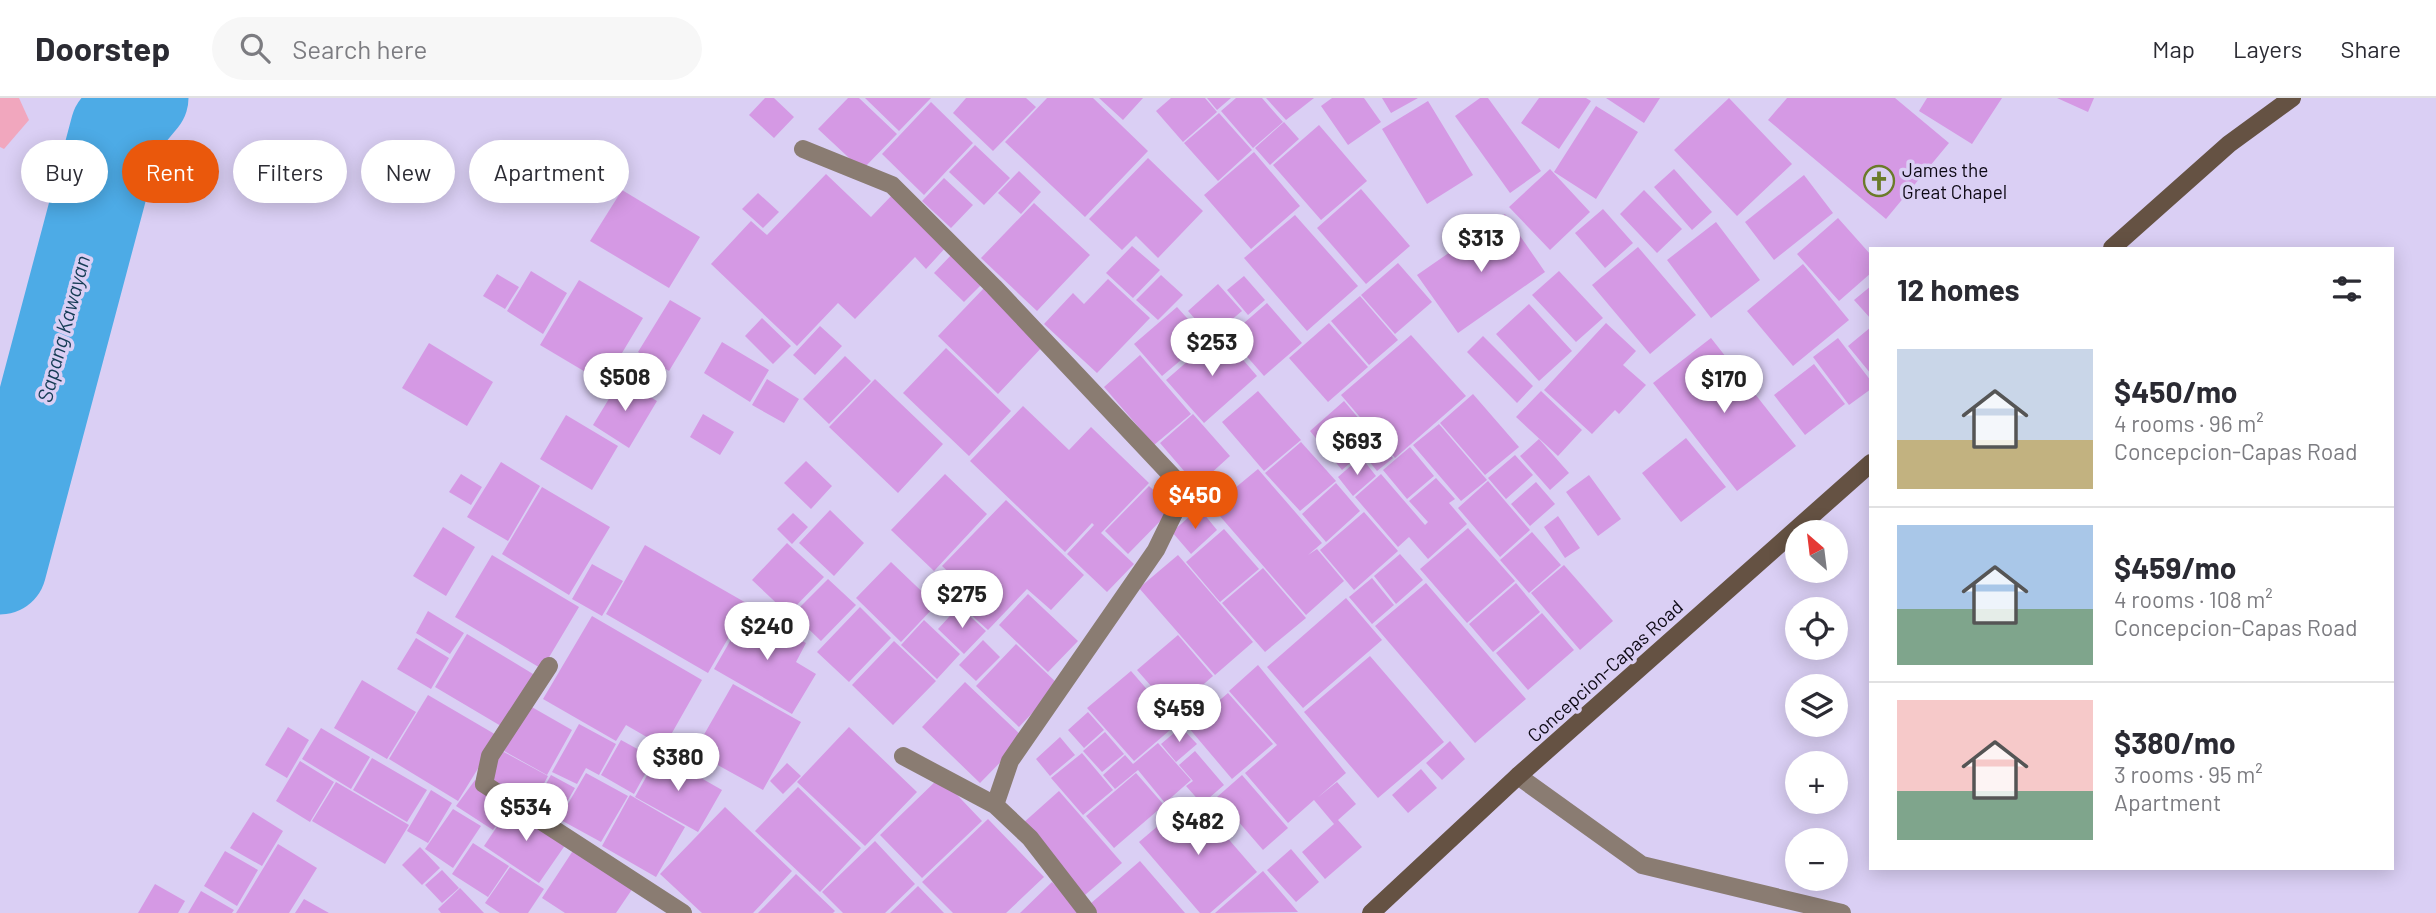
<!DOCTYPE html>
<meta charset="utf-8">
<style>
:root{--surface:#fff;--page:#f7f7f7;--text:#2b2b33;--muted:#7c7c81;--line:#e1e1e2;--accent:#ea580c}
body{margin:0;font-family:Barlow,sans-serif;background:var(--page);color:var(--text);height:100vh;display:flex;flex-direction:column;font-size:26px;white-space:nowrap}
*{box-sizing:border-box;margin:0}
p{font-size:23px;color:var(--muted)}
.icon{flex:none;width:38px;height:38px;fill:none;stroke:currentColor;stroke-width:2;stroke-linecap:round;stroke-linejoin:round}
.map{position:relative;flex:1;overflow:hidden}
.sheet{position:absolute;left:1869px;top:149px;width:525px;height:623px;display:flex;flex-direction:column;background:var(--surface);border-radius:0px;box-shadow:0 4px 18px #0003}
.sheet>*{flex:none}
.banner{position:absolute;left:21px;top:42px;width:665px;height:63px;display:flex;gap:14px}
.needle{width:46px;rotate:332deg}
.tools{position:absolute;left:1785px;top:422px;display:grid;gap:14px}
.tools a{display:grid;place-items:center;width:63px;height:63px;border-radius:50%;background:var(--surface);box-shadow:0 4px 18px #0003;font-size:35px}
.price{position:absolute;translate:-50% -60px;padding:0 16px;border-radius:24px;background:#fff;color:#222;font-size:23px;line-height:46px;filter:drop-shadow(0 2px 4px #0008)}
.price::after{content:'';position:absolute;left:50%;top:42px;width:21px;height:16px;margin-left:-10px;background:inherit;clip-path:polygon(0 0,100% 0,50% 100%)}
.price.on{background:var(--accent);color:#fff}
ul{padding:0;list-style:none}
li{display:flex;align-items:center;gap:21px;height:175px;padding:0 28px}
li+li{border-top:2px solid var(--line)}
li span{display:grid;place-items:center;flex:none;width:196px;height:140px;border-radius:0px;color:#555}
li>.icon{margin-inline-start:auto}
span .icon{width:84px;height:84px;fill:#fffc;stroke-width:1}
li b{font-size:30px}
h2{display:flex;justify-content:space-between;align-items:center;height:84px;padding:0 28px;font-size:30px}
.tag{padding:0 24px;border-radius:32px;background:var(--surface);box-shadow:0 4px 18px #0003;font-size:24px;line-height:63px}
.tag.on{background:var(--accent);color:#fff}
header{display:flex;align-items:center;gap:42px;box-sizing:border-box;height:98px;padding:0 35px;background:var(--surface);border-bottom:2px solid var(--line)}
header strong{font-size:33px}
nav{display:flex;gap:38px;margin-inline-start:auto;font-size:24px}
.search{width:490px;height:63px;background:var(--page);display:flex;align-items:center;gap:18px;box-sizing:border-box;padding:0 24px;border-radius:38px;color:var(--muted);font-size:26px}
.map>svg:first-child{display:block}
.green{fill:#f1a7be}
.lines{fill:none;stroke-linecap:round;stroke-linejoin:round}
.river{stroke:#4dabe6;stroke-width:93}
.building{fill:#d599e4}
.minor{stroke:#8a7c72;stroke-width:18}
.secondary{stroke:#655243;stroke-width:18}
.labels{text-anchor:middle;stroke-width:7;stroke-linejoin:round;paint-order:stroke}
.poi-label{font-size:19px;fill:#0d0914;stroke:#dacff4;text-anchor:start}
.street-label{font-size:19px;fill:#0d0914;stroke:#dacff4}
.water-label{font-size:21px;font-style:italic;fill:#153c55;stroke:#dacff4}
</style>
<header>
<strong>Doorstep</strong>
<div class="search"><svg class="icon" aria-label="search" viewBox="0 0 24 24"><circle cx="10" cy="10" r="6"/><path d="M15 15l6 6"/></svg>Search here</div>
<nav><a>Map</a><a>Layers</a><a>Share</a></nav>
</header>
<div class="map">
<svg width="2436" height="815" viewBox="0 0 2436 815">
<rect width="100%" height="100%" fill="#dacff4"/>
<path class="green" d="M0 0H19L29 22 4 51 0 49Z"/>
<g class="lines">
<path class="river" d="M0 470 117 30 142 0"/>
</g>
<path class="building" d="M765 0H774L794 19 774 40 749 17Z
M848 0H859L897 36 862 72 818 31Z
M865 0H931L899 33Z
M966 0H1026L1036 9 993 53 953 15Z
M1047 0H1093L1148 53 1085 119 1005 44Z
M1099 0H1143L1123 22Z
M1171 0H1205L1217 14 1183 44 1156 13Z
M1207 0H1231L1217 12Z
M1236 0H1262L1283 24 1253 50 1221 13Z
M1266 0H1314L1286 22Z
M1332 0H1364L1381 24 1348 47 1321 8Z
M1382 0H1418L1391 15Z
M1480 0H1488L1541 73 1510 95 1455 18Z
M1539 0H1586L1591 3 1559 51 1521 25Z
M1606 0H1660L1644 25Z
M1729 0 1792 66 1737 118 1674 52Z
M1787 0H1895L1949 45 1886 121 1768 22Z
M1927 0H2002L1972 46 1919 13Z
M2057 0H2094L2088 14Z
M1428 3 1473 77 1427 106 1382 31Z
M931 4 973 45 924 97 882 56Z
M1596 8 1638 34 1596 101 1554 74Z
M1219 15 1252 52 1218 83 1184 45Z
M1284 24 1299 41 1270 67 1255 50Z
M1319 27 1367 83 1321 122 1273 67Z
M975 47 1010 80 984 107 949 74Z
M1254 54 1300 108 1251 151 1204 97Z
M1148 60 1203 113 1158 160 1136 138 1122 152 1089 121Z
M1550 71 1590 114 1550 152 1509 109Z
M1674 71 1712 114 1692 132 1654 89Z
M1019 73 1041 94 1021 116 998 95Z
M826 76 871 119 894 95 948 147 926 171 915 159 855 221 838 205 797 248 711 166 751 123 767 137Z
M1804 77 1833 115 1774 162 1745 124Z
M944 80 973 107 951 130 922 103Z
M1361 91 1410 148 1366 186 1317 130Z
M622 92 700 139 669 190 590 143Z
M1644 92 1682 131 1657 155 1620 116Z
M758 95 779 114 763 130 742 111Z
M1034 105 1090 157 1037 213 981 160Z
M1603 111 1633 145 1605 170 1575 135Z
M1505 116 1545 174 1458 235 1417 177Z
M1295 117 1358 188 1307 233 1244 160Z
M1838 120 1871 157V175L1839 203 1797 156Z
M1716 124 1760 182 1711 220 1667 162Z
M1132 148 1160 172 1133 200 1106 175Z
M1638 149 1696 217 1650 256 1592 187Z
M953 155 984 184 964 204 934 175Z
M1398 165 1432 204 1395 236 1361 197Z
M1803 166 1849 222 1793 268 1747 213Z
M531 173 567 195 543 236 507 213Z
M1559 173 1603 220 1576 244 1532 197Z
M497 176 519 189 505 211 483 198Z
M1161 177 1183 197 1158 222 1136 202Z
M1244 178 1265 202 1248 217 1227 192Z
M1108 181 1150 220 1097 275 1044 226 1073 195 1084 206Z
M579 182 643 220 604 285 540 247Z
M1218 186 1242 213 1211 239 1188 213Z
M1871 188V221L1854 202Z
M985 189 1045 246 998 296 938 238Z
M1360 198 1398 242 1369 267 1331 223Z
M670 202 701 220 669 273 638 254Z
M1267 205 1302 245 1264 278 1229 238Z
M1529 206 1572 253 1539 283 1496 236Z
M1177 209 1206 241 1162 278 1134 246Z
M762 220 791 248 773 266 745 238Z
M1329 225 1368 269 1328 304 1289 260Z
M1606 225 1636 253 1623 267 1646 287 1619 316 1615 312 1592 336 1544 292Z
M820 228 842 248 815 277 793 257Z
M1871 229V276L1848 248Z
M1220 235 1257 278 1204 325 1166 282Z
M1411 237 1466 298 1395 360 1341 297Z
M1483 238 1533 288 1517 305 1467 254Z
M1711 240 1796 348 1737 393 1653 285Z
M1838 240 1871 283V291L1849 307 1813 259Z
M722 244 769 272 750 304 704 275Z
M429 245 493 284 467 328 402 290Z
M946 250 1011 313 969 358 903 295Z
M1140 257 1191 316 1154 347 1104 289Z
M845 258 871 283 829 326 803 301Z
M1814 266 1845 306 1805 337 1774 297Z
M621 281 657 303 629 350 593 327Z
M767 281 799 301 784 325 752 307Z
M875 281 943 346 898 395 829 329Z
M1258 293 1301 342 1264 373 1222 324Z
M1541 293 1582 332 1558 358 1516 319Z
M1473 296 1519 349 1485 377 1440 325Z
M1344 303 1377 342 1342 372 1310 333Z
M1023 308 1069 352 1091 329 1149 385 1101 435 1134 466 1107 494 1067 456 1094 427 1092 425 1065 454 970 363Z
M703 316 734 334 720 357 690 339Z
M1193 316 1230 358 1197 388 1160 345Z
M566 317 618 348 592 392 540 361Z
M1439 326 1487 382 1461 403 1413 347Z
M1686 340 1726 389 1681 424 1642 375Z
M1539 341 1569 375 1550 392 1520 358Z
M1301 344 1336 383 1300 413 1265 375Z
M1379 344 1393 360 1377 373 1364 357Z
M1410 349 1434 378 1407 401 1383 372Z
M1515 357 1533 377 1506 401 1488 380Z
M1361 359 1376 378 1353 398 1338 379Z
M806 363 832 388 811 411 784 385Z
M501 364 540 388 508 443 467 419Z
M1258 371 1322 445 1308 457 1317 451 1344 483 1306 517 1212 409Z
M461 376 482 389 471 407 449 394Z
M945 376 987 416 934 473 891 432Z
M1381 376 1425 427 1428 424 1409 403 1436 380 1455 401 1449 405 1467 426 1428 461 1409 439 1398 449 1355 399Z
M1589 377 1621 421 1598 438 1566 394Z
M1488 383 1530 432 1500 459 1458 410Z
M1536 384 1555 406 1530 428 1511 406Z
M1336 385 1360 413 1326 444 1302 416Z
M1149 388 1173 410 1128 456 1105 433Z
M542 389 610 429 569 497 502 456Z
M1006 402 1084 477 1051 512 1027 491 988 532 958 505 969 493 942 468Z
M1199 410 1217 432 1191 456 1172 434Z
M830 412 864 445 834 478 799 445Z
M1364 414 1398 453 1354 492 1320 452Z
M793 415 808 429 792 446 777 431Z
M1558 418 1580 450 1565 460 1544 429Z
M443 429 475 449 446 498 413 478Z
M1468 430 1515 483 1467 525 1420 471Z
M1224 431 1259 471 1220 504 1186 464Z
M1532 434 1561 467 1529 495 1500 462Z
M787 445 824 479 788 516 752 482Z
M645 447 748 506 708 575 606 516Z
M1400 456 1423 482 1396 506 1374 478Z
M492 457 579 509 542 571 455 519Z
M1178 457 1253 544 1215 577 1139 490Z
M891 464 936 507 901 544 856 500Z
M592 466 623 483 602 518 572 501Z
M1564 467 1613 523 1580 552 1531 495Z
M1263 470 1306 520 1265 554 1222 505Z
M1372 480 1394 507 1372 526 1349 499Z
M828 481 856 507 821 543 793 516Z
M1426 485 1526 601 1475 645 1375 528Z
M1516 485 1540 514 1493 554 1469 526Z
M1028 496 1078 543 1048 574 999 527Z
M1346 500 1382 542 1303 610 1267 569Z
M959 508 986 533 964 556 938 531Z
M860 509 891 540 849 584 817 554Z
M748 512 806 545 796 564 816 576 792 616 714 571Z
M428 513 464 535 450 556 416 535Z
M1542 515 1574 552 1528 592 1496 555Z
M592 518 702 582 664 649 626 627 616 643 543 601Z
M924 522 960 556 937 581 901 547Z
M467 536 538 579 506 631 435 589Z
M1178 537 1213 578 1173 613 1137 572Z
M416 540 449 560 431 591 397 571Z
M983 542 1000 559 976 583 959 567Z
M894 543 936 583 893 627 852 587Z
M1016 546 1059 587 1019 629 976 588Z
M1370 558 1444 644 1378 700 1304 614Z
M1258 567 1346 675 1317 700 1337 684 1356 706 1338 722 1362 749 1325 781 1302 754 1334 726 1314 702 1288 725 1245 675 1277 647 1229 593Z
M1131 573 1177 626 1134 663 1087 610Z
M362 582 416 614 387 661 334 630Z
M965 584 1024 640 980 685 922 629Z
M733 586 801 624 763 692 694 654Z
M1228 595 1273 646 1232 681 1188 629Z
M428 597 498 638 458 703 389 661Z
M530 608 572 632 547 677 504 653Z
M1088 614 1104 632 1084 650 1068 632Z
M579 626 616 646 599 677 586 670 577 686 552 674Z
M288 629 309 642 287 680 265 667Z
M849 629 917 694 865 748 797 684Z
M1181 629 1197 646 1176 664 1161 646Z
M321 630 370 659 351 691 302 661Z
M1105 634 1124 656 1102 674 1083 653Z
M1060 639 1075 657 1050 678 1036 661Z
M621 642 654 660 634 696 601 677Z
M1450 643 1465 661 1442 682 1426 665Z
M1158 645 1191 682 1165 705 1138 672 1115 691 1103 677 1125 657 1133 666Z
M502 653 548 678 533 706 487 680Z
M1195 653 1224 687 1202 706 1186 688 1193 683 1179 667Z
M1082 655 1113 692 1083 717 1051 680Z
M659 656 722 692 698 734 635 699Z
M372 660 427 692 407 724 353 692Z
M300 663 334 684 310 724 276 703Z
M787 665 801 678 783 696 770 683Z
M1421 671 1437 690 1408 715 1392 697Z
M586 675 628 698 601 744 559 721Z
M1136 675 1164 707 1114 750 1086 718Z
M551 677 575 690 557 721 533 709Z
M1242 677 1288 730 1263 752 1217 699Z
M940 679 982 723 922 780 880 737Z
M475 682 511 706 493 732 456 708Z
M336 684 409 727 385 766 312 723Z
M798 689 861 750 820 794 755 733Z
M431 692 452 705 428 745 407 733Z
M1059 693 1122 765 1085 797 1022 726Z
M630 697 685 729 656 779 602 748Z
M1192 699 1257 774 1210 815H1200L1139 744Z
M512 706 568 743 539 785 484 748Z
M725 709 792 773 753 815H702L660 776Z
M453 711 481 728 453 770 425 751Z
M253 714 283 733 262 768 230 750Z
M988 721 1044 779 1006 815H953L922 784Z
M875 743 915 786 885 815H843L822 794Z
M473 745 509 768 488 799 452 776Z
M278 746 317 770 289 815H236Z
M576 748 635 787 616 815H565L542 800Z
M420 749 440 770 422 787 402 767Z
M1291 751 1319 784 1296 804 1267 772Z
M225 753 258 772 237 808 204 788Z
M1140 763 1185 815H1097L1090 806Z
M510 769 544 791 528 815H500L485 805Z
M442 772 459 790 442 805 425 787Z
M1263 773 1298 814 1215 815Z
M796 776 835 813 833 815H758Z
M1052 784 1083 815H1020Z
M155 786 185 803 178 815H138Z
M918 788 944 815H890Z
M460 790 484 815H441L438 811Z
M201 793 234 812 232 815H188Z
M304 801 329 815H295Z"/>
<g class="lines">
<path class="minor" d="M803 51 892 87 994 189 1174 380 1176 411 1156 452 1010 663 995 707 1030 740 1088 815
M549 568 490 658 484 686 683 815
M903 658 995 707
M1518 678 1642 767 1842 815"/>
<path class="secondary" d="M2112 150 2229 46 2292 0
M1371 815 1518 678 1871 365"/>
</g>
<defs>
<g id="church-ring" transform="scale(1.575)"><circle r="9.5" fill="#dacff4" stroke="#6b7b29" stroke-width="1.5"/><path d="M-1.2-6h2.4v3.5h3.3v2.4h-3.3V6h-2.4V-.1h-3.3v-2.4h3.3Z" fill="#6b7b29"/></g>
</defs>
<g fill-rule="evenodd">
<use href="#church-ring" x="1879" y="83"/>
</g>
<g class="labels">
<g class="poi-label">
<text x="1902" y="79">James the<tspan x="1902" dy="22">Great Chapel</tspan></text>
</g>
<g class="street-label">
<text transform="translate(1605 573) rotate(-42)" y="7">Concepcion-Capas Road</text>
</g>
<g class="water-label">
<text transform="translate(64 231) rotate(-75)" y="7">Sapang Kawayan</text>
</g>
</g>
</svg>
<div class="tools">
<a><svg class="needle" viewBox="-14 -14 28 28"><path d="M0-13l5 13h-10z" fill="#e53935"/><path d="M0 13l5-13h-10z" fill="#7c7c81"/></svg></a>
<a><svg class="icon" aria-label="locate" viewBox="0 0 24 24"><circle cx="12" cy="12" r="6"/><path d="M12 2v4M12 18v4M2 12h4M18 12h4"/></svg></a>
<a><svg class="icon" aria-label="layers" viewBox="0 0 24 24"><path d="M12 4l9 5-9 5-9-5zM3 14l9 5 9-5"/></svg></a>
<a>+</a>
<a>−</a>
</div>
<b class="price" style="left:1481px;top:176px">$313</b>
<b class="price" style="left:1212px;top:280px">$253</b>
<b class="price" style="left:625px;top:315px">$508</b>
<b class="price" style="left:1724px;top:317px">$170</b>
<b class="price" style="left:1357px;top:379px">$693</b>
<b class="price on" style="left:1195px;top:433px">$450</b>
<b class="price" style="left:962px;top:532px">$275</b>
<b class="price" style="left:767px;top:564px">$240</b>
<b class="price" style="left:1179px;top:646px">$459</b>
<b class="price" style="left:678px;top:695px">$380</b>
<b class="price" style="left:526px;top:745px">$534</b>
<b class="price" style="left:1198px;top:759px">$482</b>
<div class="banner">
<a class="tag">Buy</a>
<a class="tag on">Rent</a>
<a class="tag">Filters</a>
<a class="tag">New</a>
<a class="tag">Apartment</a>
</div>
<section class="sheet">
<h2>12 homes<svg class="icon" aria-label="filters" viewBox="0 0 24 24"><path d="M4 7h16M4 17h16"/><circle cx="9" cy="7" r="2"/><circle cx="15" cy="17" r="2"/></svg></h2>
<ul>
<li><span style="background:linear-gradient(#c9d6e8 65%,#c2b280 0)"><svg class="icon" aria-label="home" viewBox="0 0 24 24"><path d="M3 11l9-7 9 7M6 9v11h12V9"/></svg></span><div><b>$450/mo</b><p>4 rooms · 96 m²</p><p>Concepcion-Capas Road</p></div></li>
<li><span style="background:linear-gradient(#a9c7e8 60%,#7fa58c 0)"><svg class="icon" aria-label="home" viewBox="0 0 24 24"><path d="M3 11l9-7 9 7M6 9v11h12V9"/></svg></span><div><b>$459/mo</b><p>4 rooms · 108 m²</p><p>Concepcion-Capas Road</p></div></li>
<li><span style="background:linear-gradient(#f6c9c9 65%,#7fa58c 0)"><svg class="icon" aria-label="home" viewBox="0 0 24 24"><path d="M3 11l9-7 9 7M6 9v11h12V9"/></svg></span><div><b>$380/mo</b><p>3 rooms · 95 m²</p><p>Apartment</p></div></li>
</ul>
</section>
</div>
